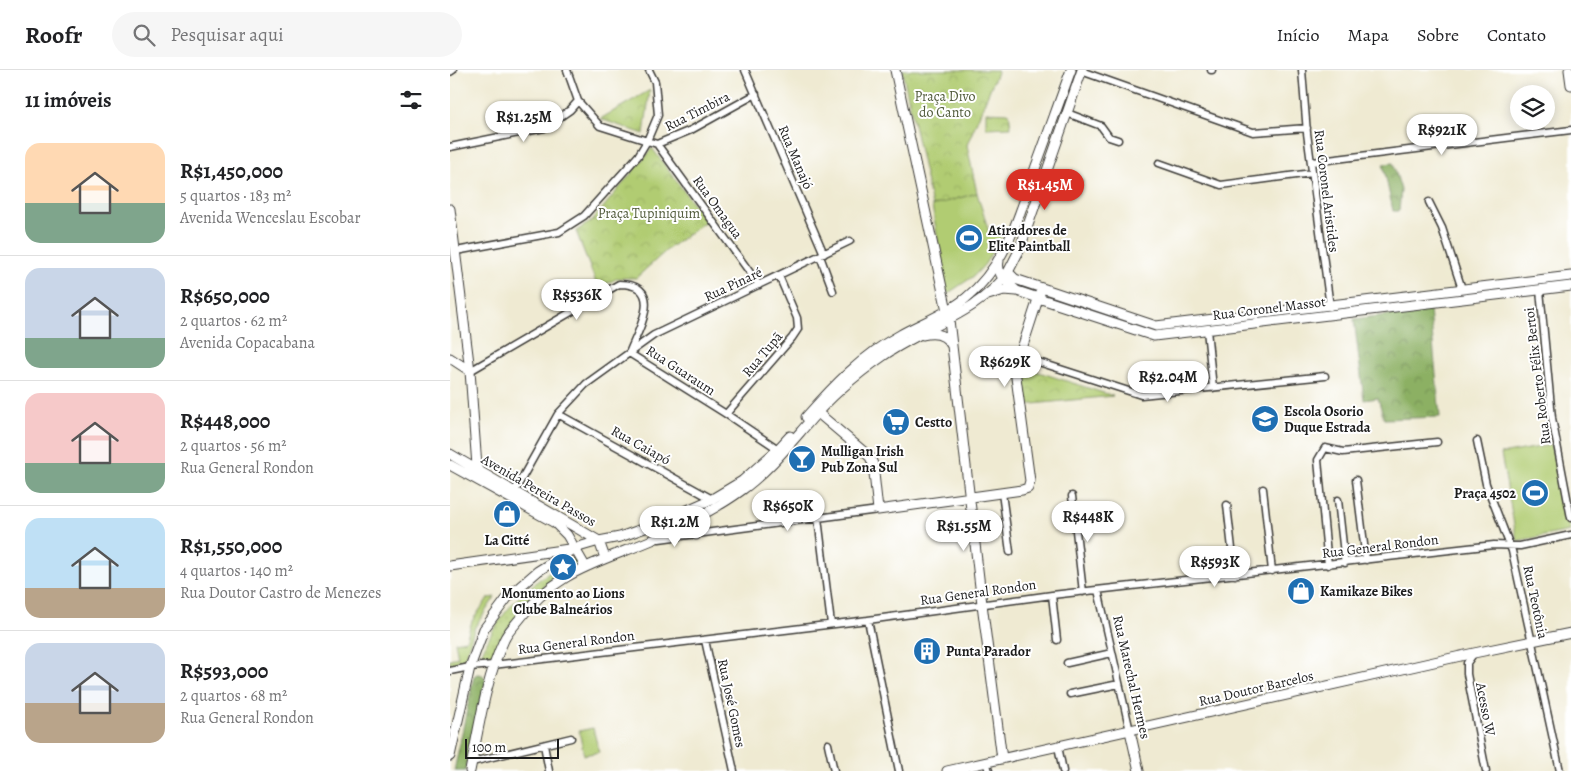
<!DOCTYPE html>
<html lang="pt">
<meta charset="utf-8">
<style>
:root{--surface:#fff;--page:#f6f6f6;--text:#202124;--muted:#757577;--line:#e0e0e0;--accent:#d93025}
body{margin:0;font-family:Alegreya,serif;background:var(--page);color:var(--text);height:100vh;display:flex;flex-direction:column;font-size:19px;white-space:nowrap}
*{box-sizing:border-box;margin:0}
p{font-size:16px;color:var(--muted)}
.icon{flex:none;width:28px;height:28px;fill:none;stroke:currentColor;stroke-width:2;stroke-linecap:round;stroke-linejoin:round}
.map{position:relative;flex:1;overflow:hidden}
.panel{display:flex;flex-direction:column;background:var(--surface);width:450px}
.panel>*{flex:none}
.fabs{position:absolute;left:1060px;top:15px;display:grid;gap:10px}
.fabs a{display:grid;place-items:center;width:45px;height:45px;border-radius:50%;background:var(--surface);box-shadow:0 2px 12px #0003;font-size:25px}
.scale{position:absolute;left:15px;bottom:12px;width:94px;box-sizing:border-box;padding-left:5px;border:2px solid #1c1c1c;border-top:0;font-size:14px;line-height:18px;white-space:nowrap;color:#1c1c1c;-webkit-text-stroke:4px #fff;paint-order:stroke}
.price{position:absolute;translate:-50% -42px;padding:0 11px;border-radius:18px;background:#fff;color:#222;font-size:16px;line-height:32px;filter:drop-shadow(0 1px 2px #0008)}
.price::after{content:'';position:absolute;left:50%;top:30px;width:15px;height:11px;margin-left:-8px;background:inherit;clip-path:polygon(0 0,100% 0,50% 100%)}
.price.current{background:var(--accent);color:#fff}
ul{padding:0;list-style:none}
li{display:flex;align-items:center;gap:15px;height:125px;padding:0 25px}
li+li{border-top:1px solid var(--line)}
li span{display:grid;place-items:center;flex:none;width:140px;height:100px;border-radius:15px;color:#555}
li>.icon{margin-inline-start:auto}
span .icon{width:60px;height:60px;fill:#fffc;stroke-width:1}
li b{font-size:21px}
h2{display:flex;justify-content:space-between;align-items:center;height:60px;padding:0 25px;font-size:21px}
header{display:flex;align-items:center;gap:30px;box-sizing:border-box;height:70px;padding:0 25px;background:var(--surface);border-bottom:1px solid var(--line)}
header strong{font-size:24px}
nav{display:flex;gap:28px;margin-inline-start:auto;font-size:18px}
.search{width:350px;height:45px;background:var(--page);display:flex;align-items:center;gap:12px;box-sizing:border-box;padding:0 18px;border-radius:28px;color:var(--muted);font-size:19px}
main{display:flex;flex:1;min-height:0}
.map>svg:first-child{display:block}
.grass{fill:url(#grass-dots);stroke:#667447}
.forest{fill:url(#forest-crowns);stroke:#546640}
.park{fill:url(#park-crowns);stroke:#667447}
.garden{fill:#b1cc72;stroke:#667447}
.lines{fill:none;stroke-linecap:round;stroke-linejoin:round}
.street-casing{stroke:#3c3b37;stroke-width:9}
.secondary-casing{stroke:#3c3b37;stroke-width:11}
.street{stroke:#fff;stroke-width:6}
.secondary{stroke:#fff;stroke-width:9}
.labels{text-anchor:middle;stroke-width:4;stroke-linejoin:round;paint-order:stroke}
.park-label{font-size:14px;fill:#505a3a;stroke:#fff}
.street-label{font-size:14px;fill:#1c1c1c;stroke:#fff}
.poi-label{font-size:14px;font-weight:bold;fill:#1c1c1c;stroke:#fff;text-anchor:start}
</style>
<header>
<strong>Roofr</strong>
<div class="search"><svg class="icon" aria-label="search" viewBox="0 0 24 24"><circle cx="10" cy="10" r="6"/><path d="M15 15l6 6"/></svg>Pesquisar aqui</div>
<nav><a>Início</a><a>Mapa</a><a>Sobre</a><a>Contato</a></nav>
</header>
<main>
<section class="panel">
<h2>11 imóveis<svg class="icon" aria-label="filters" viewBox="0 0 24 24"><path d="M4 7h16M4 17h16"/><circle cx="9" cy="7" r="2"/><circle cx="15" cy="17" r="2"/></svg></h2>
<ul>
<li><span style="background:linear-gradient(#ffd9b3 60%,#7fa58c 0)"><svg class="icon" aria-label="home" viewBox="0 0 24 24"><path d="M3 11l9-7 9 7M6 9v11h12V9"/></svg></span><div><b>R$1,450,000</b><p>5 quartos · 183 m²</p><p>Avenida Wenceslau Escobar</p></div></li>
<li><span style="background:linear-gradient(#c9d6e8 70%,#7fa58c 0)"><svg class="icon" aria-label="home" viewBox="0 0 24 24"><path d="M3 11l9-7 9 7M6 9v11h12V9"/></svg></span><div><b>R$650,000</b><p>2 quartos · 62 m²</p><p>Avenida Copacabana</p></div></li>
<li><span style="background:linear-gradient(#f6c9c9 70%,#7fa58c 0)"><svg class="icon" aria-label="home" viewBox="0 0 24 24"><path d="M3 11l9-7 9 7M6 9v11h12V9"/></svg></span><div><b>R$448,000</b><p>2 quartos · 56 m²</p><p>Rua General Rondon</p></div></li>
<li><span style="background:linear-gradient(#bfe0f5 70%,#b9a48a 0)"><svg class="icon" aria-label="home" viewBox="0 0 24 24"><path d="M3 11l9-7 9 7M6 9v11h12V9"/></svg></span><div><b>R$1,550,000</b><p>4 quartos · 140 m²</p><p>Rua Doutor Castro de Menezes</p></div></li>
<li><span style="background:linear-gradient(#c9d6e8 60%,#b9a48a 0)"><svg class="icon" aria-label="home" viewBox="0 0 24 24"><path d="M3 11l9-7 9 7M6 9v11h12V9"/></svg></span><div><b>R$593,000</b><p>2 quartos · 68 m²</p><p>Rua General Rondon</p></div></li>
</ul>
</section>
<div class="map">
<svg width="1121" height="701" viewBox="0 0 1121 701">
<defs>
<pattern id="grass-dots" width="8" height="8" patternUnits="userSpaceOnUse" patternTransform="scale(1.25)"><rect width="8" height="8" fill="#b1cc72"/><path d="M2 2h.1M6 6h.1" fill="none" stroke="#98af62" stroke-width="1.8" stroke-linecap="round"/></pattern>
<pattern id="forest-crowns" width="20" height="18" patternUnits="userSpaceOnUse" patternTransform="scale(1.25)"><rect width="20" height="18" fill="#8cb064"/><path d="M2 6a3 3 0 1 1 6 0M12 15a3 3 0 1 1 6 0" fill="none" stroke="#728e52"/></pattern>
<pattern id="park-crowns" width="20" height="18" patternUnits="userSpaceOnUse" patternTransform="scale(1.25)"><rect width="20" height="18" fill="#b1cc72"/><path d="M2 6a3 3 0 1 1 6 0M12 15a3 3 0 1 1 6 0" fill="none" stroke="#98af62"/></pattern>
</defs>
<rect width="100%" height="100%" fill="#fff"/>
<filter id="ink" filterUnits="userSpaceOnUse"><feTurbulence type="fractalNoise" baseFrequency=".02" numOctaves="2"/><feDisplacementMap in="SourceGraphic" scale="10" xChannelSelector="R" yChannelSelector="G"/><feConvolveMatrix kernelMatrix="1 2 1 2 8 2 1 2 1" color-interpolation-filters="sRGB"/></filter>
<filter id="wash" filterUnits="userSpaceOnUse"><feTurbulence type="fractalNoise" baseFrequency=".0096" numOctaves="4" result="noise"/><feDisplacementMap in="SourceGraphic" scale="20" xChannelSelector="R" yChannelSelector="G"/><feGaussianBlur stdDeviation="1.12" result="paint"/><feColorMatrix in="noise" values="0 0 0 0 0 0 0 0 0 0 0 0 0 0 0 0 0 1.4 0 .05"/><feComposite in="paint" operator="in"/></filter>
<g filter="url(#wash)">
<rect width="100%" height="100%" fill="#efead2"/>
<path class="grass" d="M126 487 130 494C89 513 60 548 42 588L36 591 32 589 31 585C50 538 82 510 126 487Z"/>
<path class="forest" d="M943 93 951 120 949 141H943L933 94Z
M980 240 990 347 934 349 928 328 914 330 904 249Z
M27 604C32 604 34 605 36 610L15 701H4L24 606Z"/>
<path class="park" d="M452 0H548L517 75 527 123 482 136Z
M200 20 194 64 150 49Z
M536 42 559 43 561 57 536 58Z
M202 78 256 151 218 179 186 208H168L148 218 126 161 142 151Z
M570 296 663 326 573 335 568 307Z"/>
<path class="garden" d="M608 101 633 110 628 123 604 115Z
M527 123 539 162 556 158 535 194 524 206 497 224 482 136Z
M1101 375 1120 461 1067 471 1051 384Z
M45 527 25 557 14 591 0 594V589L8 587 5 572 16 570 22 551 38 528Z
M143 658 149 682 134 685 129 661Z"/>
</g>
<g filter="url(#ink)">
<g class="lines">
<g class="street-casing">
<path id="street" d="M117 0 128 31 150 56 207 74 241 60 306 24
M295 0 374 184
M761 0H762
M852 0 857 63 880 237
M631 1 803 62 857 58
M0 2 3 0
M617 43 651 56 659 67 668 70
M207 74 309 215
M0 77 94 58 120 40 128 31
M862 92 1121 60
M709 93 771 115 862 103
M979 132 992 158 1012 219
M6 181 109 162 134 146 188 86 197 71 208 45 205 12 199 0
M370 186 383 221
M1090 220 1102 348 1121 448
M757 260 763 318
M179 283 276 344 328 379
M570 286 691 325 875 306
M20 301 169 214C215 214 190 257 180 281
M108 344 262 429
M276 344 342 268 348 259 347 248 329 206
M1027 371 1036 414 1062 481 1110 701
M906 410 916 490
M813 419 822 501
M552 423 560 482
M63 424 108 344 136 314 204 265 400 171
M622 426 633 522
M888 430 895 493
M777 435 785 505
M368 448 381 554
M207 454 237 464
M209 469 428 440
M878 495 868 390 875 378 893 382 987 372
M648 520 680 661
M602 525 607 570
M418 550 449 701
M255 570 284 701
M1024 583 1017 593V604L1036 701
M617 593 662 583
M0 601 20 597 43 595 418 550 602 525 1044 475 1070 476 1121 465
M620 624 669 614
M378 674 384 701
M94 675 99 701
M608 676 613 701
M22 692 121 668
M536 692 539 701"/>
</g>
<g class="secondary-casing">
<path id="secondary" d="M445 0 499 250 532 534 552 689
M1119 0 1121 15
M0 139 20 301 28 410
M549 191C546 205 557 213 567 221L704 266 1121 216
M558 202 565 209 706 256 1121 206
M538 225 554 220 567 221
M473 265C485 262 496 264 502 276
M0 288 20 301
M368 343 420 387 423 394 428 440 572 420 578 418 580 411 565 300 590 223
M356 347C384 315 413 285 450 265 471 253 497 244 516 228 556 196 570 143 586 96 598 64 609 32 621 0
M0 384 149 471 155 488
M0 395 105 453 117 465 135 496
M239 451 242 461 246 465
M0 496 119 479
M680 661 689 701
M0 686 20 597 34 559 58 527 88 501 125 478 149 471 170 467 206 454 262 429 292 411 328 379 340 366
M20 701C29 658 35 611 54 570 57 563 63 557 68 551 105 501 148 493 202 470 232 456 265 440 292 420 318 401 338 376 359 352 380 327 407 304 433 286 471 259 531 242 558 202 562 195 565 188 569 181L632 0
M497 701 1024 583 1121 563"/>
</g>
<use href="#street" class="street"/>
<use href="#secondary" class="secondary"/>
</g>
</g>
<defs>
<g id="stadium-disc" transform="scale(1.4375)"><circle r="9.5" fill="#1f6fb2" stroke="#fff"/><path d="M0-5a6.5 5 0 1 0 0 10a6.5 5 0 1 0 0-10ZM-3.5-1.8h7v3.6h-7Z" fill="#fff"/></g>
<g id="school-disc" transform="scale(1.4375)"><circle r="9.5" fill="#1f6fb2" stroke="#fff"/><path d="M0-5L7-2L0 1L-7-2ZM-4 1L0 2.5L4 1V4Q0 6-4 4Z" fill="#fff"/></g>
<g id="supermarket-disc" transform="scale(1.4375)"><circle r="9.5" fill="#1f6fb2" stroke="#fff"/><path d="M-6-5.5h2.5l.6 2H6L4.5 2H-2.5L-4.4-4H-6ZM-1.5 3.2a1.3 1.3 0 1 0 .1 0ZM3 3.2a1.3 1.3 0 1 0 .1 0Z" fill="#fff"/></g>
<g id="bar-disc" transform="scale(1.4375)"><circle r="9.5" fill="#1f6fb2" stroke="#fff"/><path d="M-6-5H6L.8 .8V4.5H3.5V6h-7V4.5H-.8V.8Z" fill="#fff"/></g>
<g id="shop-disc" transform="scale(1.4375)"><circle r="9.5" fill="#1f6fb2" stroke="#fff"/><path d="M-5-2.5h2.3a2.7 3.5 0 0 1 5.4 0H5L5.5 6h-11ZM-1.5-2.5h3a1.5 2.3 0 0 0-3 0Z" fill="#fff"/></g>
<g id="sight-disc" transform="scale(1.4375)"><circle r="9.5" fill="#1f6fb2" stroke="#fff"/><path d="M0-6L1.8-2.2L6-1.7L2.9 1.2L3.7 5.4L0 3.3L-3.7 5.4L-2.9 1.2L-6-1.7L-1.8-2.2Z" fill="#fff"/></g>
<g id="building-disc" transform="scale(1.4375)"><circle r="9.5" fill="#1f6fb2" stroke="#fff"/><path d="M-4-6H4V6H1V3H-1V6H-4ZM-2.5-4.3h1.7v1.8h-1.7ZM.8-4.3h1.7v1.8H.8ZM-2.5-1h1.7V.8h-1.7ZM.8-1h1.7V.8H.8Z" fill="#fff"/></g>
</defs>
<g fill-rule="evenodd">
<use href="#stadium-disc" x="519" y="168"/>
<use href="#school-disc" x="815" y="349"/>
<use href="#supermarket-disc" x="446" y="352"/>
<use href="#bar-disc" x="352" y="389"/>
<use href="#stadium-disc" x="1085" y="423"/>
<use href="#shop-disc" x="57" y="444"/>
<use href="#sight-disc" x="113" y="497"/>
<use href="#shop-disc" x="851" y="521"/>
<use href="#building-disc" x="477" y="581"/>
</g>
<g class="labels">
<g class="park-label">
<text x="495" y="31">Praça Divo<tspan x="495" dy="16">do Canto</tspan></text>
<text x="199" y="148">Praça Tupiniquim</text>
</g>
<g class="street-label">
<text transform="translate(247 41) rotate(-27)" y="5">Rua Timbira</text>
<text transform="translate(346 87) rotate(67)" y="5">Rua Manajó</text>
<text transform="translate(877 121) rotate(83)" y="5">Rua Coronel Aristides</text>
<text transform="translate(268 137) rotate(54)" y="5">Rua Omagua</text>
<text transform="translate(283 214) rotate(-25)" y="5">Rua Pinaré</text>
<text transform="translate(819 238) rotate(-7)" y="5">Rua Coronel Massot</text>
<text transform="translate(312 284) rotate(-50)" y="5">Rua Tupã</text>
<text transform="translate(231 300) rotate(33)" y="5">Rua Guaraum</text>
<text transform="translate(1087 306) rotate(-97)" y="5">Rua Roberto Félix Bertoi</text>
<text transform="translate(191 375) rotate(29)" y="5">Rua Caiapó</text>
<text transform="translate(89 420) rotate(30)" y="5">Avenida Pereira Passos</text>
<text transform="translate(930 476) rotate(-7)" y="5">Rua General Rondon</text>
<text transform="translate(528 522) rotate(-8)" y="5">Rua General Rondon</text>
<text transform="translate(1086 532) rotate(78)" y="5">Rua Teotônia</text>
<text transform="translate(126 572) rotate(-7)" y="5">Rua General Rondon</text>
<text transform="translate(682 607) rotate(77)" y="5">Rua Marechal Hermes</text>
<text transform="translate(806 618) rotate(-13)" y="5">Rua Doutor Barcelos</text>
<text transform="translate(282 633) rotate(78)" y="5">Rua José Gomes</text>
<text transform="translate(1036 639) rotate(79)" y="5">Acesso W</text>
</g>
<g class="poi-label">
<text x="538" y="165">Atiradores de<tspan x="538" dy="16">Elite Paintball</tspan></text>
<text x="834" y="346">Escola Osorio<tspan x="834" dy="16">Duque Estrada</tspan></text>
<text x="465" y="357">Cestto</text>
<text x="371" y="386">Mulligan Irish<tspan x="371" dy="16">Pub Zona Sul</tspan></text>
<text x="1066" y="428" text-anchor="end">Praça 4502</text>
<text x="57" y="475" text-anchor="middle">La Citté</text>
<text x="870" y="526">Kamikaze Bikes</text>
<text x="113" y="528" text-anchor="middle">Monumento ao Lions<tspan x="113" dy="16">Clube Balneários</tspan></text>
<text x="496" y="586">Punta Parador</text>
</g>
</g>
</svg>
<div class="fabs">
<a><svg class="icon" aria-label="layers" viewBox="0 0 24 24"><path d="M12 4l9 5-9 5-9-5zM3 14l9 5 9-5"/></svg></a>
</div>
<div class="scale">100 m</div>
<b class="price" style="left:74px;top:73px">R$1.25M</b>
<b class="price" style="left:992px;top:86px">R$921K</b>
<b class="price current" style="left:595px;top:141px">R$1.45M</b>
<b class="price" style="left:127px;top:251px">R$536K</b>
<b class="price" style="left:555px;top:318px">R$629K</b>
<b class="price" style="left:718px;top:333px">R$2.04M</b>
<b class="price" style="left:338px;top:462px">R$650K</b>
<b class="price" style="left:638px;top:473px">R$448K</b>
<b class="price" style="left:225px;top:478px">R$1.2M</b>
<b class="price" style="left:514px;top:482px">R$1.55M</b>
<b class="price" style="left:765px;top:518px">R$593K</b>
</div>
</main>
